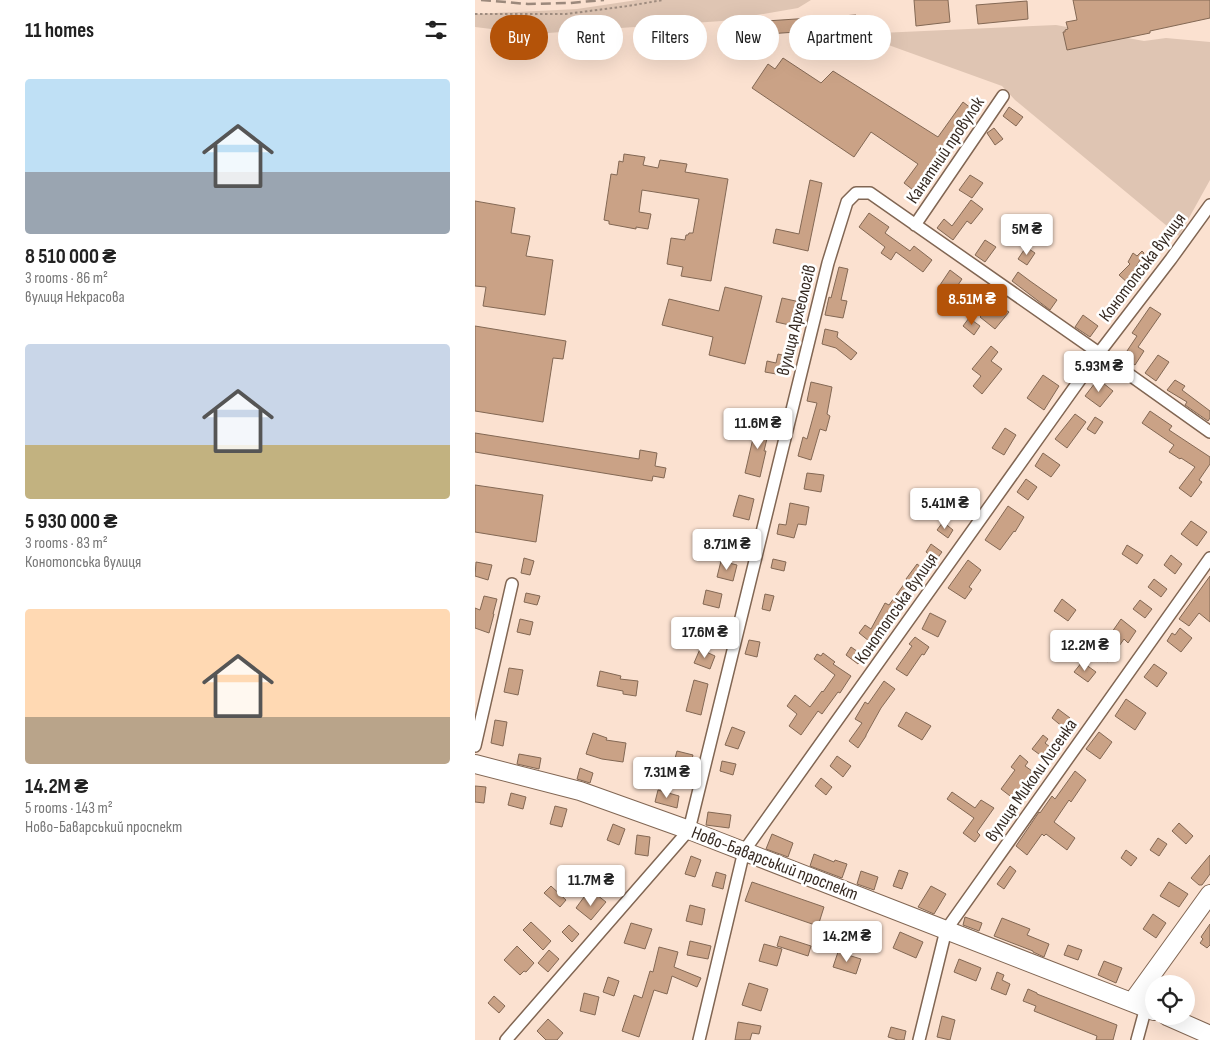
<!DOCTYPE html>
<meta charset="utf-8">
<style>
:root{--surface:#fff;--page:#f2f2f2;--text:#222;--muted:#767676;--accent:#b45309}
body{margin:0;font-family:"Sofia Sans Condensed",sans-serif;background:var(--page);color:var(--text);height:100vh;display:flex;flex-direction:column;font-size:19px;white-space:nowrap}
*{box-sizing:border-box;margin:0}
p{font-size:16px;color:var(--muted)}
.icon{flex:none;width:28px;height:28px;fill:none;stroke:currentColor;stroke-width:2;stroke-linecap:round;stroke-linejoin:round}
.map{position:relative;flex:1;overflow:hidden}
.drawer{display:flex;flex-direction:column;background:var(--surface);width:475px}
.drawer>*{flex:none}
.banner{position:absolute;left:15px;top:15px;width:475px;height:45px;display:flex;gap:10px}
.buttons{position:absolute;left:670px;top:975px;display:grid;gap:10px}
.buttons a{display:grid;place-items:center;width:50px;height:50px;border-radius:50%;background:var(--surface);box-shadow:0 5px 20px #0002;font-size:25px}
.price{position:absolute;translate:-50% -42px;padding:0 11px;border-radius:5px;background:#fff;color:#222;font-size:16px;line-height:32px;filter:drop-shadow(0 1px 2px #0008)}
.price::after{content:'';position:absolute;left:50%;top:30px;width:15px;height:11px;margin-left:-8px;background:inherit;clip-path:polygon(0 0,100% 0,50% 100%)}
.price.selected{background:var(--accent);color:#fff}
ul{padding:0;list-style:none}
li{display:grid;align-content:center;gap:10px;height:265px;padding:0 25px}
li span{display:grid;place-items:center;height:155px;border-radius:5px;color:#555}
li>.icon{margin-inline-start:auto}
span .icon{width:90px;height:90px;fill:#fffc;stroke-width:1}
li b{font-size:21px}
h2{display:flex;justify-content:space-between;align-items:center;height:60px;padding:0 25px;font-size:21px}
.tag{padding:0 18px;border-radius:22px;background:var(--surface);box-shadow:0 5px 20px #0002;font-size:18px;line-height:45px}
.tag.selected{background:var(--accent);color:#fff}
main{display:flex;flex:1;min-height:0}
.map>svg:first-child{display:block}
.green{fill:#dfc5b3}
.building{fill:#caa286;stroke:#836854}
.lines{fill:none;stroke-linecap:round;stroke-linejoin:round}
.street-casing{stroke:#816653;stroke-width:14}
.primary-casing{stroke:#816653;stroke-width:20}
.path{stroke:#9f8c7f;stroke-width:2;stroke-dasharray:2.5 2.5;stroke-linecap:butt}
.street{stroke:#fff;stroke-width:11}
.primary{stroke:#fff;stroke-width:18}
.rail{stroke:#9c897c;stroke-width:2.5;stroke-dasharray:10 5;stroke-linecap:butt}
.labels{text-anchor:middle;stroke-width:5;stroke-linejoin:round;paint-order:stroke}
.street-label{font-size:18px;fill:#362a22;stroke:#fff}
</style>
<main>
<section class="drawer">
<h2>11 homes<svg class="icon" aria-label="filters" viewBox="0 0 24 24"><path d="M4 7h16M4 17h16"/><circle cx="9" cy="7" r="2"/><circle cx="15" cy="17" r="2"/></svg></h2>
<ul>
<li><span style="background:linear-gradient(#bfe0f5 60%,#9aa5b1 0)"><svg class="icon" aria-label="home" viewBox="0 0 24 24"><path d="M3 11l9-7 9 7M6 9v11h12V9"/></svg></span><div><b>8 510 000 ₴</b><p>3 rooms · 86 m²</p><p>вулиця Некрасова</p></div></li>
<li><span style="background:linear-gradient(#c9d6e8 65%,#c2b280 0)"><svg class="icon" aria-label="home" viewBox="0 0 24 24"><path d="M3 11l9-7 9 7M6 9v11h12V9"/></svg></span><div><b>5 930 000 ₴</b><p>3 rooms · 83 m²</p><p>Конотопська вулиця</p></div></li>
<li><span style="background:linear-gradient(#ffd9b3 70%,#b9a48a 0)"><svg class="icon" aria-label="home" viewBox="0 0 24 24"><path d="M3 11l9-7 9 7M6 9v11h12V9"/></svg></span><div><b>14.2M ₴</b><p>5 rooms · 143 m²</p><p>Ново-Баварський проспект</p></div></li>
</ul>
</section>
<div class="map">
<svg width="735" height="1040" viewBox="0 0 735 1040">
<rect width="100%" height="100%" fill="#fbe1d0"/>
<path class="green" d="M162 0H336L323 8 247 21 58 34 0 27V14L102 9Z
M581 25 669 41 691 38 735 42V180L704 236 540 100 527 86 383 34Z"/>
<path class="building" d="M439 0H473L475 22 441 26Z
M598 0H735V18L675 31V33L592 50 588 32H590V30L593 29 591 22 602 20Z
M552 1 553 19 503 24 501 5Z
M381 15 382 28 292 34 291 21Z
M308 58 346 83 358 71 463 137 488 102 501 112 442 193 429 183 443 164 396 132 379 157 277 88 293 64 300 69Z
M534 107 548 117 541 126 528 116Z
M519 128 528 139 520 145 512 133Z
M149 154 170 157 168 165 183 168 185 160 212 164 210 172 253 179 236 281 206 276 208 267 192 264 196 238 210 240 211 235H213L214 233H218L224 199 167 190 164 212 176 214 173 229 161 227V229L134 224V221L129 220 136 174 142 175 144 161 148 162Z
M495 175 508 183 497 198 484 190Z
M335 180 347 183 333 251 298 243 301 229 324 234Z
M496 200 508 209 496 224 492 221 478 240 462 228 469 219 477 226Z
M0 201 40 208 36 233 55 236 51 256 78 260 70 315 8 306 11 287 0 286Z
M394 213 414 227 410 233 435 251 439 246 457 260 448 272 421 252 416 260 406 253 410 247 384 227Z
M510 240 521 247 510 262 500 255Z
M551 247 560 253 552 265 543 259Z
M667 251 669 253 657 274 660 277 654 284 644 275 655 264 653 262 658 253 662 256Z
M364 267 373 269 366 300 372 301 368 318 350 315 354 297 356 298Z
M475 270 487 279 477 294 465 285Z
M543 272 555 281 582 300 575 310 537 281Z
M250 287 287 296 270 364 234 355 238 337 187 325 194 299 244 311Z
M307 298 325 302 319 326 301 322Z
M526 307 534 312 520 329 505 317 512 310 519 315Z
M675 307 686 314 663 347 669 351 660 365 648 357 662 336 657 333Z
M608 315 623 326 615 337 600 327Z
M494 318 505 326 499 335 488 326Z
M0 326 91 341 88 359 78 358 68 422 0 411Z
M350 329 363 332 362 337 382 353 376 360 361 348 347 344Z
M516 346 523 352 516 361 527 369 507 394 498 386 506 376 497 369Z
M303 354 311 356 307 375 290 372 292 361 301 363Z
M683 355 694 362 681 381 670 373Z
M568 375 584 386 569 410 552 398Z
M623 379 638 391 625 407 610 396Z
M700 380 710 386 707 390 735 411V418L733 421 710 405 712 402 692 390Z
M336 382 357 387 352 414 355 416 351 431 345 429 336 460 323 456 328 437 332 439 342 403 332 401Z
M675 411 697 426 694 430 735 457V464L724 480 727 482 716 497 704 488 720 467 706 458 705 459 694 452 699 445 667 423Z
M600 414 611 422 592 448 580 439Z
M620 417 628 422 620 434 612 429Z
M280 422 295 426 289 451H291L285 477 270 473 279 434H277Z
M530 428 541 435 529 455 517 448Z
M0 433 164 459 165 450 182 453 180 466 191 468 189 478 178 476 177 481 0 452Z
M568 453 585 465 576 477 560 466Z
M332 473 349 475 346 492 329 489Z
M551 479 562 487 553 500 542 492Z
M0 485 68 495 61 542 0 532Z
M488 490 501 500 489 517 476 507Z
M264 495 279 499 274 520 258 516Z
M315 503 334 507 331 525 323 524 319 538 302 534 304 524 311 525Z
M533 506 549 517 540 532 539 531 525 550 510 540Z
M716 521 732 532 722 546 706 534Z
M468 522 478 530 473 538 462 530Z
M456 544 467 552 461 560 451 552Z
M652 545 668 555 662 564 647 554Z
M696 555 707 564 700 574 689 565Z
M49 558 59 561 55 575 46 573Z
M298 559 311 562 309 571 296 568Z
M493 560 506 570 494 587 497 589 490 599 473 588Z
M246 561 262 565 258 581 242 577Z
M1 562 17 565 13 580 0 576Z
M442 564 453 572 429 603 427 602 413 628 406 624 394 641 384 633 390 625 396 629 410 603 414 605 432 580 431 579Z
M735 576V622L724 613 714 626 704 619Z
M679 579 692 589 686 597 673 587Z
M231 590 247 594 244 608 228 604Z
M51 593 65 596 62 605 49 602Z
M290 594 299 596 295 611 287 609Z
M9 596 22 599 18 614H19L14 633 0 628V608L5 610Z
M587 599 601 610 593 621 579 611Z
M665 600 677 609 670 618 658 609Z
M455 613 471 621 463 637 447 629Z
M45 619 58 622 55 635 42 632Z
M646 619 661 631 653 643 649 639 633 662 610 645 609 646 602 641 608 632 623 642 626 639 630 642Z
M225 620 243 624 239 639 222 635Z
M705 628 717 638 706 652 692 641 697 633 700 635Z
M440 637 454 647 449 655 447 654 432 676 421 669 437 646 434 644Z
M274 640 285 642 282 657 270 654Z
M376 647 389 656 383 664 371 655Z
M225 649 240 656 235 669 219 663Z
M348 653 360 662 358 664 376 676 365 693 363 692 347 714 343 711 326 735 314 726 322 714 312 706 320 695 335 707 347 691 348 692 360 675 339 659 342 654 346 656Z
M607 662 621 672 613 682 599 672Z
M679 664 692 673 682 687 669 677Z
M34 668 48 670 43 695 29 692Z
M125 671 146 676 145 679 163 681 161 696 148 694V691L122 686Z
M219 680 233 684 226 715 211 711Z
M409 681 420 689 406 708 391 735V736L383 748 374 741 387 723 380 719 390 702 393 704Z
M651 699 671 713 660 730 640 716Z
M583 709 595 718 589 728 577 718Z
M431 712 456 726 447 740 423 726Z
M20 720 32 722 28 746 16 743Z
M257 727 270 732 263 749 250 745Z
M624 732 637 742 625 759 611 749Z
M118 733 132 738 131 740 151 743 148 762 127 759 111 754Z
M568 735 573 739 570 743 575 747 568 757 557 749Z
M202 751 218 755 212 777 196 773Z
M44 754 66 758 64 769 42 764Z
M545 755 553 762 550 766 557 771 544 789 545 790 539 799 526 789 540 770 536 767Z
M362 756 376 766 368 777 355 766Z
M247 761 261 764 258 775 245 771Z
M105 768 118 773 115 783 102 779Z
M600 771 611 780 596 802 594 800 579 822 600 838 592 850 571 834 569 836 567 834 552 855 541 846 564 812 565 813 577 796 580 799Z
M346 778 357 787 351 795 340 786Z
M0 786 11 787 9 803 0 802Z
M183 790 204 796 202 808 180 802Z
M477 792 500 808 506 800 519 808 502 832 505 835 500 842 488 833 499 818 472 799Z
M36 793 51 797 48 809 33 805Z
M80 806 92 809 87 827 75 824Z
M233 812 256 815 254 828 231 825Z
M704 823 718 836 711 844 697 831Z
M138 824 150 829 144 845 132 840Z
M297 834 318 843 313 857 291 849Z
M162 835 175 837 173 856 160 854Z
M683 838 692 844 684 856 675 850Z
M651 850 662 858 656 866 646 858Z
M339 854 359 862 360 860 372 864 367 878 335 866Z
M735 855V874L727 885H724L716 878Z
M216 856 226 860 220 877 210 874Z
M535 866 541 871 529 889 522 884Z
M424 870 433 873 427 889 418 886Z
M386 871 403 877 399 890 382 884Z
M241 872 251 875 248 889 237 886Z
M127 873 137 882 131 889 121 880Z
M277 882 349 907 343 926 270 901Z
M694 882 713 894 704 907 685 896Z
M76 886 91 900 85 907 69 893Z
M456 886 471 894 459 914 443 907Z
M122 895 131 902 116 920 101 908 109 897 115 902Z
M215 905 230 909 227 925 211 921Z
M678 914 691 923 681 938 668 929Z
M490 917 507 923 504 931 488 925Z
M527 918 555 929 552 935 574 944 569 957 558 952V951L519 936Z
M56 922 76 941 68 950 48 930Z
M156 923 177 929 170 949 149 943Z
M735 924V945L732 948 725 943 728 939 726 937Z
M94 925 104 934 97 942 87 932Z
M425 932 448 942 441 958 418 948Z
M305 936 336 946 333 956 302 946Z
M215 941 236 946 233 959 212 955Z
M289 944 307 949 302 966 284 961Z
M593 945 607 950 603 960 589 955Z
M42 946 59 963 51 972 49 971 45 975 29 960Z
M184 947 203 952 199 967 226 978 222 987 197 976 192 994 179 990 164 1037 147 1031 159 995 167 998 175 971 178 972Z
M74 950 84 959 73 972 63 963Z
M363 952 386 959 381 974 358 967Z
M484 959 506 968 501 981 479 972Z
M629 961 647 968 641 983 623 975Z
M522 972 529 975 527 980 535 984 531 995 516 989Z
M133 977 144 981 139 996 128 992Z
M274 983 293 989 286 1011 267 1005Z
M553 989 562 993V994L642 1025 638 1040H621L622 1036 559 1011 561 1006 548 1001Z
M109 993 124 997 120 1015 105 1011Z
M19 996 30 1006 24 1013 13 1003Z
M467 1016 480 1020 475 1040 462 1037Z
M73 1019 88 1033 82 1040H71L62 1031Z
M263 1022 286 1026 284 1034 277 1033 275 1040H260Z
M416 1027 431 1031 429 1040H423L413 1037Z"/>
<g class="lines">
<g class="street-casing">
<path id="street" d="M440 225 528 96
M0 746 37 584
M31 1040 214 830 353 263 372 202 381 193H395L624 353 735 432
M224 1040 269 851 624 353 696 259 735 205
M444 1040 471 930 735 558
M662 1040 671 1007"/>
</g>
<g class="primary-casing">
<path id="primary" d="M0 764 105 791 214 830 679 1011
M657 1002 735 894
M692 1016 735 1035"/>
</g>
<path class="path" d="M0 14H91L153 6 188 0"/>
<use href="#street" class="street"/>
<use href="#primary" class="primary"/>
<path class="rail" d="M6 0 53 4 95 3 129 0"/>
</g>
<g class="labels">
<g class="street-label">
<text transform="translate(470 150) rotate(-56)" y="6">Канатний провулок</text>
<text transform="translate(667 267) rotate(-53)" y="6">Конотопська вулиця</text>
<text transform="translate(321 320) rotate(-76)" y="6">вулиця Археологів</text>
<text transform="translate(421 608) rotate(-55)" y="6">Конотопська вулиця</text>
<text transform="translate(556 780) rotate(-55)" y="6">вулиця Миколи Лисенка</text>
<text transform="translate(300 863) rotate(21)" y="6">Ново-Баварський проспект</text>
</g>
</g>
</svg>
<div class="buttons">
<a><svg class="icon" aria-label="locate" viewBox="0 0 24 24"><circle cx="12" cy="12" r="6"/><path d="M12 2v4M12 18v4M2 12h4M18 12h4"/></svg></a>
</div>
<b class="price" style="left:552px;top:256px">5M ₴</b>
<b class="price selected" style="left:497px;top:326px">8.51M ₴</b>
<b class="price" style="left:624px;top:393px">5.93M ₴</b>
<b class="price" style="left:283px;top:450px">11.6M ₴</b>
<b class="price" style="left:470px;top:530px">5.41M ₴</b>
<b class="price" style="left:252px;top:571px">8.71M ₴</b>
<b class="price" style="left:230px;top:659px">17.6M ₴</b>
<b class="price" style="left:610px;top:672px">12.2M ₴</b>
<b class="price" style="left:192px;top:799px">7.31M ₴</b>
<b class="price" style="left:116px;top:907px">11.7M ₴</b>
<b class="price" style="left:372px;top:963px">14.2M ₴</b>
<div class="banner">
<a class="tag selected">Buy</a>
<a class="tag">Rent</a>
<a class="tag">Filters</a>
<a class="tag">New</a>
<a class="tag">Apartment</a>
</div>
</div>
</main>
